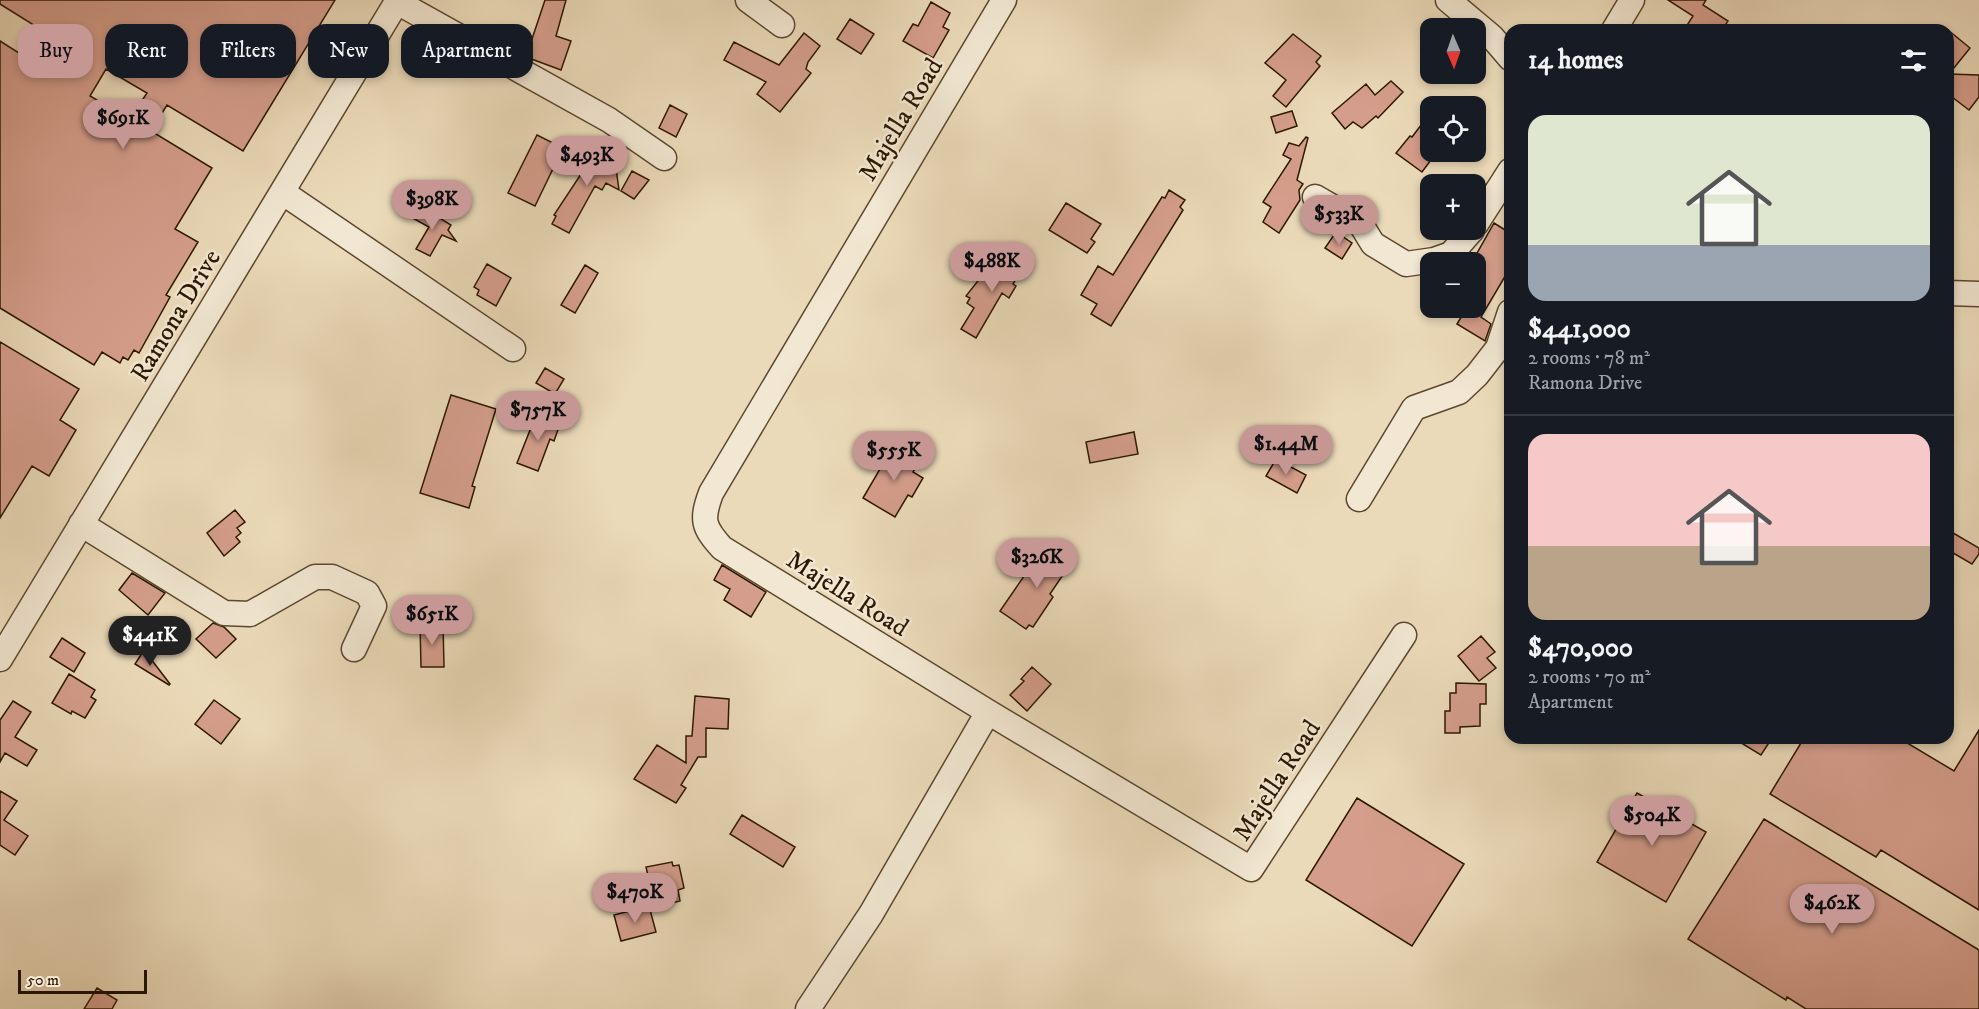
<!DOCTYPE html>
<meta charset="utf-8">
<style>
:root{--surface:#171b24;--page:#242831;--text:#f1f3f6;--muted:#9ea1a6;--line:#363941;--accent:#c59692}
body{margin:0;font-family:"IM FELL DW Pica",serif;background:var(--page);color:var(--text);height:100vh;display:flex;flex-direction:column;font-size:22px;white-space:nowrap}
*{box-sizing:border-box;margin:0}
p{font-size:20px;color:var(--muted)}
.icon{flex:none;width:33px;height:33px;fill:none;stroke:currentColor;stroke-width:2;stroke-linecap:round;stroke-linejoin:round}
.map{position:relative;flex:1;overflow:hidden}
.drawer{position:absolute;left:1504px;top:24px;width:450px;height:720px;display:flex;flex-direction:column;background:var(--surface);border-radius:18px;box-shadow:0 3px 9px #0003}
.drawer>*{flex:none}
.top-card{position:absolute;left:18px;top:24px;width:570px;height:54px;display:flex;gap:12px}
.needle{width:39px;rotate:178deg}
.fabs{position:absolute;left:1420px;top:18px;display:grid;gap:12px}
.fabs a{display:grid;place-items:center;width:66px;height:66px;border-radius:12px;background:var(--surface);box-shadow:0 3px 9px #0003;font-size:30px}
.scale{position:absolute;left:18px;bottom:15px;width:129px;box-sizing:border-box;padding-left:6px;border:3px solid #2c1801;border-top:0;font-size:16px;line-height:21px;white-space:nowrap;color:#2c1801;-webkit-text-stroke:4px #f2e7d2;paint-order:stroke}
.price{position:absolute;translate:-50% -51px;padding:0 14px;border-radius:21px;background:var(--accent);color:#111;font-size:20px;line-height:39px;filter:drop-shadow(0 2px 3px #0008)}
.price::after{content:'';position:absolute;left:50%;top:36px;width:18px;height:14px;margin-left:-9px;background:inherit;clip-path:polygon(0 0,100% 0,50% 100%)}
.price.current{background:#222;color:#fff}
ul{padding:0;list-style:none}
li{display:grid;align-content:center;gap:12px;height:318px;padding:0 24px}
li+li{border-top:2px solid var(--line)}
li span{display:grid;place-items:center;height:186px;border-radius:18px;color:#555}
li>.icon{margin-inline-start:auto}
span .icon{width:108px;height:108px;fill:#fffc;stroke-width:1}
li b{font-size:26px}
h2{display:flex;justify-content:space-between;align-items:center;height:72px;padding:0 24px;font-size:26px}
.chip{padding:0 21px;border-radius:18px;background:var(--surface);box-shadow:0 3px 9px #0003;font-size:21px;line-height:54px}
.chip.current{background:var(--accent);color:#111}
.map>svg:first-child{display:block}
.building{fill:#d59e8c;stroke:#2c1801;stroke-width:1.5;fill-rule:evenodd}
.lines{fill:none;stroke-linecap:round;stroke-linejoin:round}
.minor-casing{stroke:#5c482f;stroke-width:27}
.minor{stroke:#f2e7d2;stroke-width:24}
.labels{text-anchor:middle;stroke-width:5;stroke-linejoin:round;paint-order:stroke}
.street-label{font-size:26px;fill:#2c1801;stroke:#f2e7d2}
</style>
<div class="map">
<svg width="1979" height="1009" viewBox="0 0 1979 1009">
<rect width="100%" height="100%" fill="#ebdab9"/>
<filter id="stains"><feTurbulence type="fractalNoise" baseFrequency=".00333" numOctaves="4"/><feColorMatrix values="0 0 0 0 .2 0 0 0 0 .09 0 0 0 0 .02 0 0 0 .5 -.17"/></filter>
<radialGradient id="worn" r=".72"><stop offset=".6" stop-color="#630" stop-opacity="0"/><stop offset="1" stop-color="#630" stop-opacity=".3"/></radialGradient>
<path class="building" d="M0 0H335L243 151 167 105 151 131 212 168 175 229 198 242 166 295 170 297 139 353 134 350 128 360 123 357 120 363 102 352 94 365 0 308V41L22 55 37 27 0 4ZM106 69 147 93 130 119 90 96Z
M545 0H566L556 36 571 41 561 70 526 57Z
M1668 0H1706L1703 5 1728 21 1722 30H1684L1693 16Z
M931 2 950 13 943 27 949 30 933 58 903 41 913 24 918 26Z
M850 19 874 34 861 54 837 39Z
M1948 30 1970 48 1949 74 1979 75V97L1969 110 1948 94Z
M804 33 820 46 808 62 806 69 811 73 780 112 757 94 766 82 724 60 734 42 779 65Z
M1293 34 1321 56 1316 62 1320 66 1286 107 1273 96 1286 80 1265 63Z
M1391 81 1403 92 1378 118 1376 116 1362 128 1353 122 1345 129 1332 113 1366 84 1375 95Z
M670 105 687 114 676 137 659 128Z
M1292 111 1297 126 1276 133 1271 117Z
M1431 112V160L1422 172 1396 153 1410 136 1412 137Z
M537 135 563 148 535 206 508 193Z
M1306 137 1308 138 1297 180 1303 184 1299 190 1300 200 1279 233 1263 222 1271 207 1263 202 1291 159 1283 155 1289 143 1299 146Z
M596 144 614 154 619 190 606 183 602 190 595 186 569 233 552 224 556 216 554 215 591 159 588 157Z
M632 171 649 180 634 199 621 191Z
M1169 190 1185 200 1180 207 1183 210 1111 326 1091 314 1097 304 1081 295 1098 266 1113 275 1162 197 1165 198Z
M1066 203 1101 224 1091 239 1095 242 1087 253 1049 230Z
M435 211 441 219 451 225 448 230 456 241 442 235 430 256 416 249 429 227 409 216Z
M1494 223 1510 233V268L1481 317 1491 324 1485 341 1457 324 1466 309 1476 314V255Z
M1336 232 1352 243 1342 259 1325 248Z
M1011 251 1027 261 1013 284 1016 286 1009 298 1002 293 976 338 961 329 974 308 967 303 970 298 966 296 981 277 987 278 989 275 994 278Z
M487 264 511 278 496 306 477 295 479 290 474 287Z
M585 265 598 273 575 313 561 305Z
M0 342 79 389 60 420 76 430 49 476 32 466 0 518Z
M545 368 564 379 555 394 536 383Z
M451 395 496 409 472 486 475 487 469 508 420 493Z
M536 415 560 424 554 441 550 439 538 471 517 463Z
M1134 432 1138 454 1090 463 1086 442Z
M894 445 920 460 913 472 923 478 912 497 908 495 895 517 863 498Z
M1276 459 1306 475 1297 493 1266 476Z
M235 510 245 522 237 528 241 533 236 537 240 542 224 556 207 533Z
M1948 530 1979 548V554L1972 564 1948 550Z
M1055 544 1075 557 1050 594 1053 597 1033 627 1029 625 1026 629 1000 611 1031 566 1038 571Z
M722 565 766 592 751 617 724 600 730 589 714 580Z
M132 573 165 593 148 615 119 590Z
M213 623 224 627 236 639 216 658 196 639Z
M420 624H443L444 667H421Z
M1481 636 1495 652 1487 658 1496 668 1479 681 1458 656Z
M62 638 85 653 74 672 50 657Z
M144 650 170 684 169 685 135 664Z
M1032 667 1051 684 1027 711 1010 695 1024 681 1021 679Z
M69 674 95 690 91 697 96 700 85 718 72 711 71 714 52 703Z
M1456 683 1486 684V704H1480V726L1460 727V733H1445V711H1450V693H1456Z
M695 696 729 699 728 729 706 728V757H698L681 785 686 788 676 803 634 779 657 745 686 763V736H692Z
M214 700 240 719 221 744 195 724Z
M13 701 31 712 15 737 37 750 27 766 5 753 0 762V720Z
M1979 730V910L1881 850 1876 857 1770 794 1804 738H1899L1954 771Z
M1733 738H1772L1761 755Z
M0 791 17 801 4 820 28 836 15 855 0 845Z
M1637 793 1706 832 1666 902 1597 862Z
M1357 798 1464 864 1412 946 1306 880Z
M742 815 795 847 783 867 730 834Z
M1764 819 1979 950V1009H1806L1787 997 1786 1000 1688 939Z
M672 862 673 866 679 865 684 888 678 890 680 901 655 907 646 867Z
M649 906 656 932 621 941 614 915Z
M97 988 117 1000 112 1009H84Z"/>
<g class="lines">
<g class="minor-casing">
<path id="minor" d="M748 0 782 25
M1004 0 711 493C701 520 703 527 722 548L988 712 1251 869 1404 635
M1448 0 1492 37 1510 58
M397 2 609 120 664 158
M1614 30 1632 0
M282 192 513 349
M1315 197 1360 223 1373 244 1406 264 1434 260 1451 254 1472 230
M1476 224 1510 171
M1948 293 1979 294
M1359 499 1414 408 1459 392 1477 375 1498 348 1510 312
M81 524 224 613 250 614 315 577H332L367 593 374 606 354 649
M0 659 398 0
M808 1009 871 914 988 712"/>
</g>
<use href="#minor" class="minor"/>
</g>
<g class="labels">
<g class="street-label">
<text transform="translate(900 119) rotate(-59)" y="9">Majella Road</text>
<text transform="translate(175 315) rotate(-59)" y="9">Ramona Drive</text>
<text transform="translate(848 593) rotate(32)" y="9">Majella Road</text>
<text transform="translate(1276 780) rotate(-57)" y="9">Majella Road</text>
</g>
</g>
<rect width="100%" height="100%" filter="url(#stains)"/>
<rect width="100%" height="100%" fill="url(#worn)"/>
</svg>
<div class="fabs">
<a><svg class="needle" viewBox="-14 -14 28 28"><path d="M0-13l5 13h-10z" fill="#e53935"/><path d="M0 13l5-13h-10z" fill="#9ea1a6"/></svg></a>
<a><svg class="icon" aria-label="locate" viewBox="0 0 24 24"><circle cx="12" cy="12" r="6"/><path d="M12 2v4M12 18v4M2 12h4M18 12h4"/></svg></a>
<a>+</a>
<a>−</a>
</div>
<div class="scale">50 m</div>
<b class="price" style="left:123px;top:150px">$691K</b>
<b class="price" style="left:587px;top:187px">$493K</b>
<b class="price" style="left:432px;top:231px">$398K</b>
<b class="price" style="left:1339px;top:246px">$533K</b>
<b class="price" style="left:992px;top:293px">$488K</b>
<b class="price" style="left:538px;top:442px">$757K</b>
<b class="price" style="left:1286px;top:476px">$1.44M</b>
<b class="price" style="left:894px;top:482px">$555K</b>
<b class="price" style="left:1037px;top:589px">$326K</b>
<b class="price" style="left:432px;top:646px">$651K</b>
<b class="price current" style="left:150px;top:667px">$441K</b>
<b class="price" style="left:1652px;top:847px">$504K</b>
<b class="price" style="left:635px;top:924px">$470K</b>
<b class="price" style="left:1832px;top:935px">$462K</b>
<div class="top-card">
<a class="chip current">Buy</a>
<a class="chip">Rent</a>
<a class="chip">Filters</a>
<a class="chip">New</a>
<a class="chip">Apartment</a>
</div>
<section class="drawer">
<h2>14 homes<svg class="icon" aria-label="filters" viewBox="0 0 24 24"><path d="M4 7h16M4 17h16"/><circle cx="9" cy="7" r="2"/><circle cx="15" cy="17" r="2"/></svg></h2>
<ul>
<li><span style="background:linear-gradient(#dfe7d0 70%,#9aa5b1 0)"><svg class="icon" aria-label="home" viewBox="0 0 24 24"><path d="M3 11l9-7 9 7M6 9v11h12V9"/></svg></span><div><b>$441,000</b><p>2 rooms · 78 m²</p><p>Ramona Drive</p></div></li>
<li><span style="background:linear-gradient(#f6c9c9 60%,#b9a48a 0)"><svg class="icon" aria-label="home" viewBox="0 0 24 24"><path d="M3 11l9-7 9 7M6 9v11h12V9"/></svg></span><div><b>$470,000</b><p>2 rooms · 70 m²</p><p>Apartment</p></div></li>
</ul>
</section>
</div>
